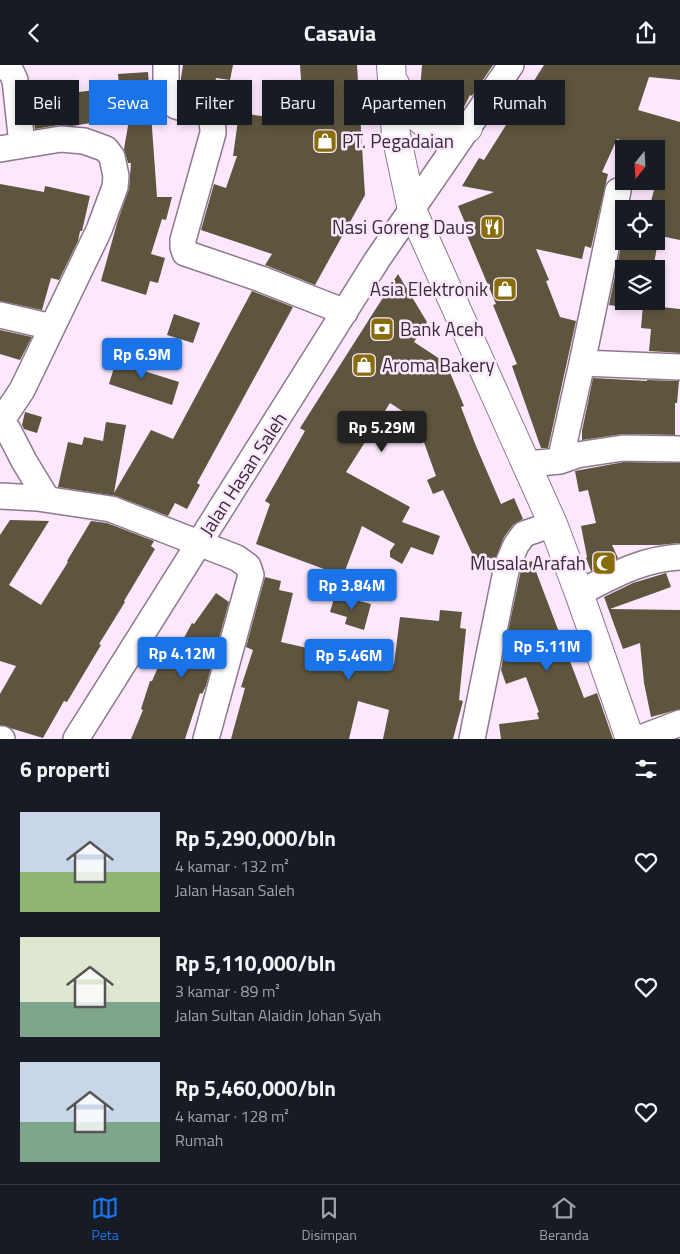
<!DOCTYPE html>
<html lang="id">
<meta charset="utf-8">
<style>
:root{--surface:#171b24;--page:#242831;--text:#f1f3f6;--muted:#9ea1a6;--line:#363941;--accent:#1a73e8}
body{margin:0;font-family:"Titillium Web",sans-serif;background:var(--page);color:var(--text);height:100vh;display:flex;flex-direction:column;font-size:19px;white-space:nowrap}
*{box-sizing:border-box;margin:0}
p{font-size:16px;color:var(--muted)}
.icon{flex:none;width:28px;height:28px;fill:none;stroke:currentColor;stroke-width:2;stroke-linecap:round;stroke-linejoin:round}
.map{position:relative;height:674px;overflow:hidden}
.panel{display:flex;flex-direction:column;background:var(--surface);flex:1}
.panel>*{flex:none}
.banner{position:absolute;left:15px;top:15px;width:650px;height:45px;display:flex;gap:10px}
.needle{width:32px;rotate:198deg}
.tools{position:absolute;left:615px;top:75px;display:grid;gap:10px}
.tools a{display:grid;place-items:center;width:50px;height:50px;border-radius:0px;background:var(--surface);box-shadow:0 2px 8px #0003;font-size:25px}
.price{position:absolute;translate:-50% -42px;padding:0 11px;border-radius:5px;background:var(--accent);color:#fff;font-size:16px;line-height:32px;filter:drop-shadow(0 1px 2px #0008)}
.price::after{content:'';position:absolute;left:50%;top:30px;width:15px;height:11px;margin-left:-8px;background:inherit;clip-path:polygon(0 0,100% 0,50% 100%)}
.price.active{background:#222;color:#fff}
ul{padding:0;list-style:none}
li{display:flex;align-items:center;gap:15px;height:125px;padding:0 20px}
li span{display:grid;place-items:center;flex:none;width:140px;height:100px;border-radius:0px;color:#555}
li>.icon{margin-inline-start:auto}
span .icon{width:60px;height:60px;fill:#fffc;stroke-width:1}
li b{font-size:21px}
h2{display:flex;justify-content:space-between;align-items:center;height:60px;padding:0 20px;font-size:21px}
.pill{padding:0 18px;border-radius:0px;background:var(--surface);box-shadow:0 2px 8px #0003;font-size:18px;line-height:45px}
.pill.active{background:var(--accent);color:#fff}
header{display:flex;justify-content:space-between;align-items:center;height:65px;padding:0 20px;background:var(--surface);font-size:22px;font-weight:700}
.tab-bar{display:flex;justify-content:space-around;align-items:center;height:70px;border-top:1px solid var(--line);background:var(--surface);font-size:14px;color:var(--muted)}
.tab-bar a{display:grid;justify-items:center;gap:2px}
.tab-bar .active{color:var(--accent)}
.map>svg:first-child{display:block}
.building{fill:#5d553e}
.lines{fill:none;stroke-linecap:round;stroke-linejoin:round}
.minor-casing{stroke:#8b798c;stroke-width:28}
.major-casing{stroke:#8b798c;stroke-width:30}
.minor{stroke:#fff;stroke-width:25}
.major{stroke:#fff;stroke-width:28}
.labels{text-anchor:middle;stroke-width:5;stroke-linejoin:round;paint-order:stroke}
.poi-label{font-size:19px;fill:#342d35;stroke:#fde7fd;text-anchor:start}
.street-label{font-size:19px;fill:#342d35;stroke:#fde7fd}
</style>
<header><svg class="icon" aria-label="back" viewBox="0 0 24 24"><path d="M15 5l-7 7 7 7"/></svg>Casavia<svg class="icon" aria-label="share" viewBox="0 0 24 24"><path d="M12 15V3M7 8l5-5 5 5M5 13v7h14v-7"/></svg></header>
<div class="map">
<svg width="680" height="674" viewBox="0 0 680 674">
<rect width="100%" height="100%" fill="#fde7fd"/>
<path class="building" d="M183 0H233L230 15 216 13 212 35 182 28 180 26V19Z
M300 0H357L365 130 315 220 265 200 272 189 201 165 214 119 226 123 237 91H233L239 48 304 57Z
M422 0H493L472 31 470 30 461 48H454L425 33 420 25Z
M544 0H680V15L649 12 638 45 680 57V175L656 170V144H649L664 87 656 85V84H651L617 74 602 107 608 109 591 183 585 181 582 194 536 184 549 215 546 216 560 252 576 256 548 383H541L512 301 517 299 493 240 496 239 466 168 469 167 458 141 494 127 462 121 479 93 484 95Z
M148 7 157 132H172L166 155 162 154 151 189 165 193 158 218 150 216 146 230 101 216 118 155 129 124 131 98H128L124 84 129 55 98 59 97 57 72 61 59 60 35 64 31 33 119 22 118 9Z
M0 119 44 127 45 121 90 131 82 166H80L78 176 59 215 51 213 42 245 0 236Z
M622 176 657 182 653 204H624V242L609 240Z
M398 209 427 257 414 277 446 298 464 341 461 342 476 381 501 439 514 433 523 454 513 460 504 472 492 503 476 497 443 425 433 429 427 415 436 411 416 355 390 338 346 407 410 442 402 457 440 471 433 490 411 482 402 499 390 492V486L395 479 362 461 343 511 256 479 270 439 265 436 305 366 300 363Z
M252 226 293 242 197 418 200 420 187 444 175 438 168 451 116 431 58 422 68 377 82 380 84 372 103 376 106 357 126 360 114 428 151 365 173 374Z
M643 240 680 244V288L649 286 651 264 641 263Z
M174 249 200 258 193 278 167 270Z
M0 265 32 272 20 295 0 289Z
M119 286 144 294 141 305 179 317 172 340 109 319Z
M593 313 647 316V315L679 316 677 338H675V370L623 369 582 375V366Z
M25 347 42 352 37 368 24 364 22 360Z
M624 397 680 398V478L658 480H612L618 493 591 506 586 493 587 492 581 461 596 458 588 425 579 427 575 406Z
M10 455 49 456 9 520 41 540 68 497 67 496 91 456 107 458 154 476 151 481 155 484 124 536 125 537 99 579 101 580 67 637 64 636 43 673 0 660V629L16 601 0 596V470Z
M532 496 584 633 597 628 613 674H501L499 659 539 654 537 648 539 647 526 612 506 619 501 605 504 587 515 583 508 566 521 505 523 499Z
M666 508 671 522 610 544 680 545V644L651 652 644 618 640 578 623 584 604 532 633 518Z
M265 512 281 516 279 525 293 528 281 577 364 596 366 591 394 599 400 552 439 556 440 545 462 547 460 563 466 564 459 635 463 636 453 674H383L389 645 358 636 349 674H231L245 623 241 622 253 585 246 582Z
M216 528 229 537 206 621 202 629 200 628 185 674H131L143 645 141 644 150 616H152L162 593 171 597 192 558 194 559Z
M335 530 371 539 364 565 345 559 347 552 330 547Z"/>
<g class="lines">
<g class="minor-casing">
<path id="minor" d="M166 0V33C169 36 173 39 176 41 196 49 213 38 213 68L183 175V182L185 188 261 214 345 247
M0 2H9L15 15 22 80
M0 84 61 74 84 76 106 84 112 92 116 111 115 122 99 165 22 325 0 358
M0 250 52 262
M582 298 618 126
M1 357 8 365 24 396 47 434
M560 396 582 298 680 302
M527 399 560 396 577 390 623 383 680 384
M0 431 37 433 111 444 237 493 248 501 251 510 206 674
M579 528C613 511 641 494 680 492
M0 674H2
M76 674 377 195 511 0
M472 674 507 501 516 480 524 469 553 459
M638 674 680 658"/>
</g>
<g class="major-casing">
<path id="major" d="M391 0 396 70 412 145 553 459 579 528 630 674
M395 19 399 36 423 57 442 64 468 63"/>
</g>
<use href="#minor" class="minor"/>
<use href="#major" class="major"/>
</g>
<defs>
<g id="shop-square" transform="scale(1.25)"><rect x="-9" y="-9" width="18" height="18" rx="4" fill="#886d0c" stroke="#fde7fd"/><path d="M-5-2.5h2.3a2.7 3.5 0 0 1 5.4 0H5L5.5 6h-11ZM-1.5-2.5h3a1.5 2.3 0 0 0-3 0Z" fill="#fff"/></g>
<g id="restaurant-square" transform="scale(1.25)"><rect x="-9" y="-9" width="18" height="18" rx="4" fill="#886d0c" stroke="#fde7fd"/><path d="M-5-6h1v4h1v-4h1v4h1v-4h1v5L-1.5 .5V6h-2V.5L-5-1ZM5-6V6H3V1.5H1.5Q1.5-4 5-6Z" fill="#fff"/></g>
<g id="bank-square" transform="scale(1.25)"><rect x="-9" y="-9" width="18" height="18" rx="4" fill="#886d0c" stroke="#fde7fd"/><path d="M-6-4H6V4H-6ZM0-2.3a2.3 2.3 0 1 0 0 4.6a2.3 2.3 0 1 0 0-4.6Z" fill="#fff"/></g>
<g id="mosque-square" transform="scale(1.25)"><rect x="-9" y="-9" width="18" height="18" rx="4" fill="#886d0c" stroke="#fde7fd"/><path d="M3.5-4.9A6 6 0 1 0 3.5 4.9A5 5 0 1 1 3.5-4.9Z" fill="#fff"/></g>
</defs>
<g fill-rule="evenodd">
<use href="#shop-square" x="325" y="76"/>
<use href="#restaurant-square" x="492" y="162"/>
<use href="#shop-square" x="505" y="224"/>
<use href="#bank-square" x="382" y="264"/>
<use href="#shop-square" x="364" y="300"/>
<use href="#mosque-square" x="604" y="498"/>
</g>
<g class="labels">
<g class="poi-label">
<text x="342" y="83">PT. Pegadaian</text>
<text x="474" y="169" text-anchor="end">Nasi Goreng Daus</text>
<text x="488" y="231" text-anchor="end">Asia Elektronik</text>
<text x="400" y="271">Bank Aceh</text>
<text x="382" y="307">Aroma Bakery</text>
<text x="586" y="505" text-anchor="end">Musala Arafah</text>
</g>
<g class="street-label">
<text transform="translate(243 409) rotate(-57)" y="7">Jalan Hasan Saleh</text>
</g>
</g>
</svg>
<div class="tools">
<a><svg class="needle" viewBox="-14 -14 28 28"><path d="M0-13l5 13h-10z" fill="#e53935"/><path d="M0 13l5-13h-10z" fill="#9ea1a6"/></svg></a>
<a><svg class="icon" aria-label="locate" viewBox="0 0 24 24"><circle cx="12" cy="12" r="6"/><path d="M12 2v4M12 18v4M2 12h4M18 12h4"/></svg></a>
<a><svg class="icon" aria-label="layers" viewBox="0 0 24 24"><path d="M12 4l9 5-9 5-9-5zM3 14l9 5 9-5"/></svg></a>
</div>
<b class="price" style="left:142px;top:315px">Rp 6.9M</b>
<b class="price active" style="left:382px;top:388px">Rp 5.29M</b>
<b class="price" style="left:352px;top:546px">Rp 3.84M</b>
<b class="price" style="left:547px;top:607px">Rp 5.11M</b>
<b class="price" style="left:182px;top:614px">Rp 4.12M</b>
<b class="price" style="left:349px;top:616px">Rp 5.46M</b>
<div class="banner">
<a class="pill">Beli</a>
<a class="pill active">Sewa</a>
<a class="pill">Filter</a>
<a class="pill">Baru</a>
<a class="pill">Apartemen</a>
<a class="pill">Rumah</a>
</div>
</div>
<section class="panel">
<h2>6 properti<svg class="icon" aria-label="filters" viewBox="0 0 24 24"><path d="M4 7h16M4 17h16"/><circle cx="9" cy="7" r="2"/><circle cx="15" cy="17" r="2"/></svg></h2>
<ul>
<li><span style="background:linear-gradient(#c9d6e8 60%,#8fb573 0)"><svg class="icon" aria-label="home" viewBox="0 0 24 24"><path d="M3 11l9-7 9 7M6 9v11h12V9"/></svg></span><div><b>Rp 5,290,000/bln</b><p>4 kamar · 132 m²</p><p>Jalan Hasan Saleh</p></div><svg class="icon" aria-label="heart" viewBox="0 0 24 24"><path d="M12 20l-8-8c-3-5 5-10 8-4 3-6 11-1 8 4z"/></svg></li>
<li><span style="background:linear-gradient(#dfe7d0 65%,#7fa58c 0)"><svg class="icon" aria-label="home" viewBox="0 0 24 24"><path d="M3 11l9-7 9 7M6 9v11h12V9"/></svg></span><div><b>Rp 5,110,000/bln</b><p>3 kamar · 89 m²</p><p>Jalan Sultan Alaidin Johan Syah</p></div><svg class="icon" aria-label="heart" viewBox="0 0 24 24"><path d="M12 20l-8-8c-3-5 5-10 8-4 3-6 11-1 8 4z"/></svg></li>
<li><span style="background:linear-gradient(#c9d6e8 60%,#7fa58c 0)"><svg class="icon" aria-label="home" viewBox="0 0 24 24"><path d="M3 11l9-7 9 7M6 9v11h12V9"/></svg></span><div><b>Rp 5,460,000/bln</b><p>4 kamar · 128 m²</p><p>Rumah</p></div><svg class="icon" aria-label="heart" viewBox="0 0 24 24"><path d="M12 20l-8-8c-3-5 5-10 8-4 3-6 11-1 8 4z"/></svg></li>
</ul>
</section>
<nav class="tab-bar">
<a class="active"><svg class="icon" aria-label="map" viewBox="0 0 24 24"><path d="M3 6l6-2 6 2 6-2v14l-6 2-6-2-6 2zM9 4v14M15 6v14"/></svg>Peta</a>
<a><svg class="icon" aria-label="saved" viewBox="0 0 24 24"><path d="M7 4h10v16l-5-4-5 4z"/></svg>Disimpan</a>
<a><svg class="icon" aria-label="home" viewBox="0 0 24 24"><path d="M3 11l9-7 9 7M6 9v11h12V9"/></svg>Beranda</a>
</nav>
